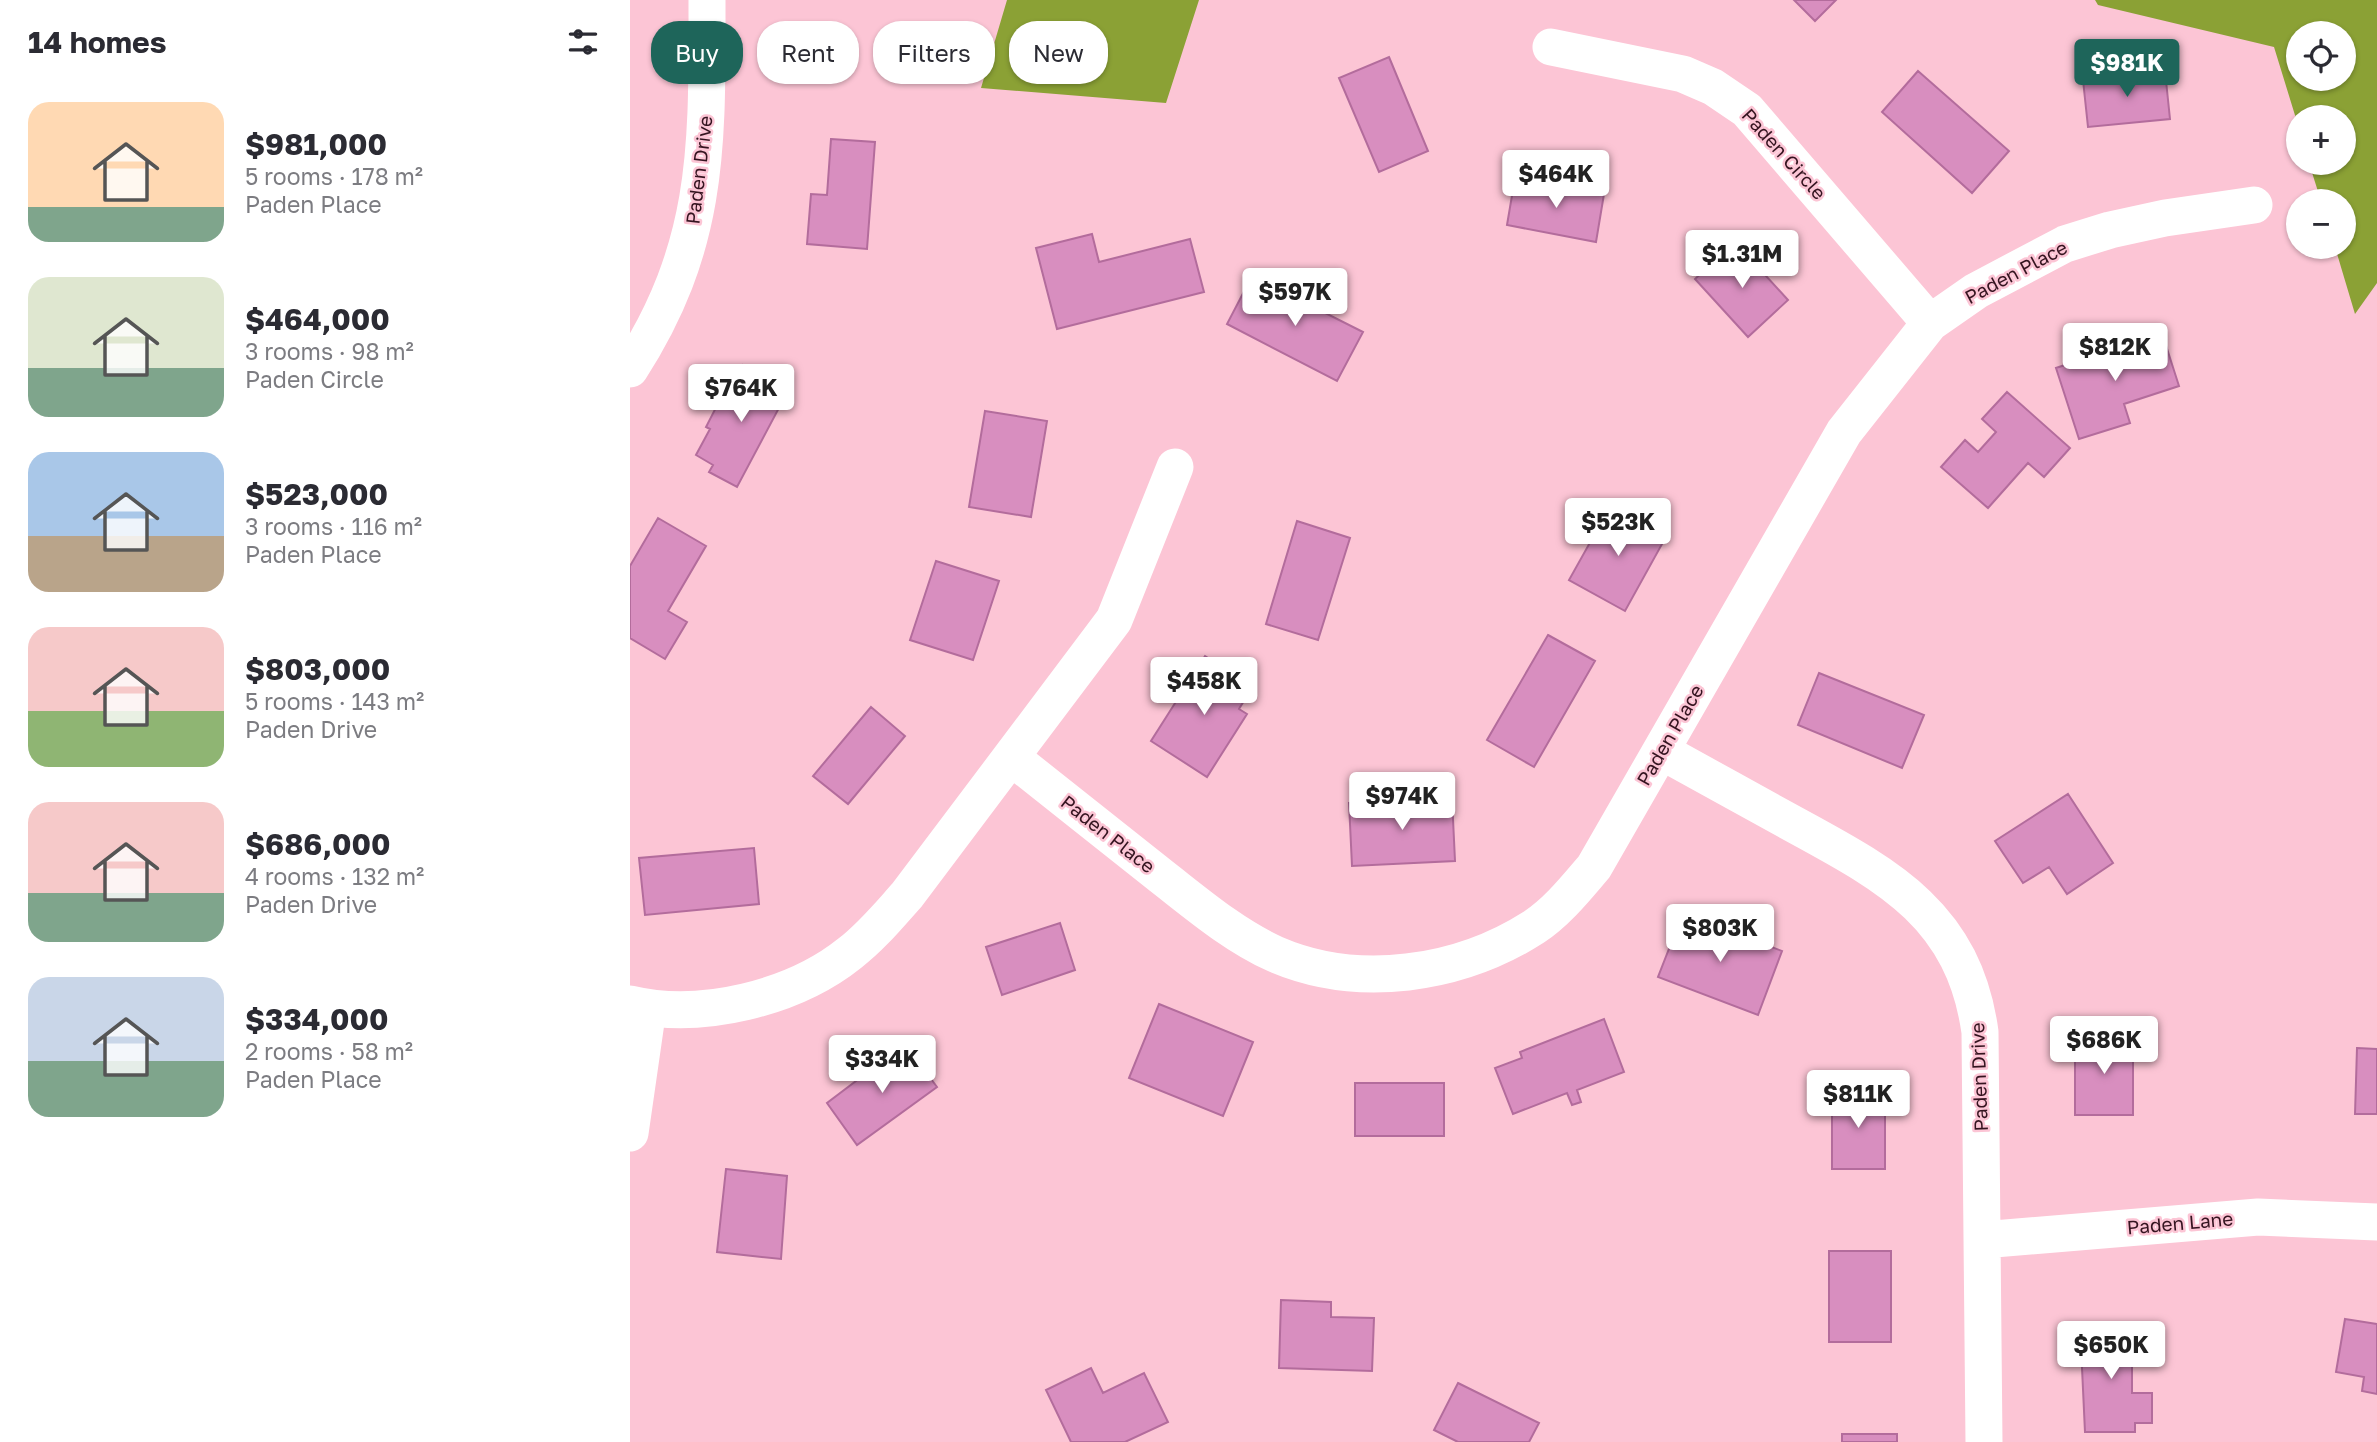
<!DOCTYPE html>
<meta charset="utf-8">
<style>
:root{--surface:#fff;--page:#f7f7f7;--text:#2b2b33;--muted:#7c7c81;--accent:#1e655a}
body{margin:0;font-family:"Golos Text",sans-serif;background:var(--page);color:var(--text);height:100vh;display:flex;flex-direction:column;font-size:26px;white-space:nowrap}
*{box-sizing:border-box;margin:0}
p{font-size:23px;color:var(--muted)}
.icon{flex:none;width:38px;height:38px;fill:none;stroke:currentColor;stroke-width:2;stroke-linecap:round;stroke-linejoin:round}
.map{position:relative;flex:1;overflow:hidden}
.panel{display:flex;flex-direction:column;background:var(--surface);width:630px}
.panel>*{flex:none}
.guide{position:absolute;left:21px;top:21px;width:665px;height:63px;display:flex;gap:14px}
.controls{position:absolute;left:1656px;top:21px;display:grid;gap:14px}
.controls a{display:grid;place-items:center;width:70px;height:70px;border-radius:50%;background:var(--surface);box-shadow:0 2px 5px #0004;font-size:35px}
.price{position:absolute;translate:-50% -60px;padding:0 16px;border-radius:7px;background:#fff;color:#222;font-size:23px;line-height:46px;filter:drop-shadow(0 2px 4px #0008)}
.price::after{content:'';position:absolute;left:50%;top:42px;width:21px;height:16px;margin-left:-10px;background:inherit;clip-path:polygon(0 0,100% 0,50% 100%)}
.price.selected{background:var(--accent);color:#fff}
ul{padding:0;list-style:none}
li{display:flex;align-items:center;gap:21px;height:175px;padding:0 28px}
li span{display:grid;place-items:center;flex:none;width:196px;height:140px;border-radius:21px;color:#555}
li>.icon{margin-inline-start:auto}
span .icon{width:84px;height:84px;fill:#fffc;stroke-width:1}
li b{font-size:30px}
h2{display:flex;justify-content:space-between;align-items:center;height:84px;padding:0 28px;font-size:30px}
.tag{padding:0 24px;border-radius:28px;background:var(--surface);box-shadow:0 2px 5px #0004;font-size:24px;line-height:63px}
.tag.selected{background:var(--accent);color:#fff}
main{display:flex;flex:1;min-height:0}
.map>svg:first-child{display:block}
.forest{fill:#8ba135;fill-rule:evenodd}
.building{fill:#d88ebf;stroke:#b36c9c;stroke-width:2}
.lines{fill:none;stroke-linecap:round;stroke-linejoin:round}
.street{stroke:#fff;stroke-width:37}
.labels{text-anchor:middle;stroke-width:5;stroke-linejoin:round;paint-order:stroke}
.street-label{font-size:19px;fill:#351420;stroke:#fcc5d5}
</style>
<main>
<section class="panel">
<h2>14 homes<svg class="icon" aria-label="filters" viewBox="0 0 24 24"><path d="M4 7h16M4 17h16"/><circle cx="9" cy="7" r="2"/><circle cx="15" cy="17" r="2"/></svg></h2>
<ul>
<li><span style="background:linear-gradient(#ffd9b3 75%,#7fa58c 0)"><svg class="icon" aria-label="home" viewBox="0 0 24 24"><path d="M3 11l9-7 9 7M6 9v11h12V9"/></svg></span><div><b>$981,000</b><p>5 rooms · 178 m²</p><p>Paden Place</p></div></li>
<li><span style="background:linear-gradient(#dfe7d0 65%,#7fa58c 0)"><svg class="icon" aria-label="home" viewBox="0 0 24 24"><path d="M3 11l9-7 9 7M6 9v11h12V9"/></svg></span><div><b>$464,000</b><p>3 rooms · 98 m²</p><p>Paden Circle</p></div></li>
<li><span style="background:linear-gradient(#a9c7e8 60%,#b9a48a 0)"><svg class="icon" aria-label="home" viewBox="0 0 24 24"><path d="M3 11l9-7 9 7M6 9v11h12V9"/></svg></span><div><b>$523,000</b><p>3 rooms · 116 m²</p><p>Paden Place</p></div></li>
<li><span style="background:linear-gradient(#f6c9c9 60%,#8fb573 0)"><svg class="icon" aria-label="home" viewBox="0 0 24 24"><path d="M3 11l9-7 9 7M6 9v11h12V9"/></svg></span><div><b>$803,000</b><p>5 rooms · 143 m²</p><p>Paden Drive</p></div></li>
<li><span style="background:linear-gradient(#f6c9c9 65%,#7fa58c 0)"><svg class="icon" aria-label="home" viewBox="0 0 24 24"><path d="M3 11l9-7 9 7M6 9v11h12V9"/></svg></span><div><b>$686,000</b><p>4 rooms · 132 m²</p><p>Paden Drive</p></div></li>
<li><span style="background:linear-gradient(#c9d6e8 60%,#7fa58c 0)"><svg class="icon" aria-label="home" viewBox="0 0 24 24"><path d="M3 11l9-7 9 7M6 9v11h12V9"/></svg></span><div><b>$334,000</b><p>2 rooms · 58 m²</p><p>Paden Place</p></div></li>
</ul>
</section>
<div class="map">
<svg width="1747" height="1442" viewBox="0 0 1747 1442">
<rect width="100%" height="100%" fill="#fcc5d5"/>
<path class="forest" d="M377 0H569L536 103 351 88Z
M1465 0H1747V283L1725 314 1705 247H1713V201H1691L1679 163H1713V117H1668V125L1644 47 1468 5ZM1668 33H1713V79H1668Z"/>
<path class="building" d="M1164 0H1206L1185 21Z
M759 57 798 151 749 172 709 78Z
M1288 71 1379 151 1342 193 1252 112Z
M1535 71 1540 119 1458 127 1453 80Z
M201 139 245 142 237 249 177 244 181 194 197 195Z
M885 178 974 194 966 242 877 225Z
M462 234 469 262 560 239 574 292 427 329 406 248Z
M1105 242 1158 300 1118 337 1065 279Z
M622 276 733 332 707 381 597 324Z
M1532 333 1549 386 1494 404 1500 423 1449 439 1426 368Z
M113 365 159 389 107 487 79 472 83 465 66 455 80 429 76 427 97 386 101 389Z
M1377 392 1440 448 1414 477 1398 463 1358 508 1311 467 1335 440 1348 452 1366 432 1352 419Z
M355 411 417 421 401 517 339 507Z
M981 505 1037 535 995 611 939 580Z
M28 518 76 546 38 611 57 622 35 659 0 638V566Z
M667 521 720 538 688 640 636 624Z
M306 561 369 581 343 660 280 640Z
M918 635 965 661 904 767 857 740Z
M575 656 623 686 609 709 617 714 577 777 521 741Z
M1189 673 1294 715 1272 768 1168 725Z
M241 707 275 736 218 804 183 776Z
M1438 794 1483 863 1437 894 1419 867 1393 883 1365 841Z
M822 798 825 861 722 866 719 803Z
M124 848 129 904 15 915 9 858Z
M1053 913 1152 951 1128 1015 1028 977Z
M430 923 445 970 372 995 356 947Z
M529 1004 623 1042 593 1116 499 1078Z
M974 1019 994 1072 947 1090 951 1102 942 1105 937 1093 883 1114 865 1068 892 1058 890 1052Z
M1445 1037H1503V1115H1445Z
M275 1044 307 1087 227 1145 197 1103Z
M1727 1048 1747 1049V1114H1725Z
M725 1083H814V1136H725Z
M1202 1092H1255V1169H1202Z
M96 1169 157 1176 151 1259 87 1252Z
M1199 1251H1261V1342H1199Z
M651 1300 701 1302V1317L744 1318 742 1371 649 1368Z
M1715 1319 1747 1324V1394L1732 1391 1734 1377 1706 1372Z
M1502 1324V1393H1522V1423H1505V1432H1455L1450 1325Z
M461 1368 473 1393 514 1373 538 1422 495 1442H441L416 1390Z
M828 1383 909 1423 899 1442H828L804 1430Z
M1212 1434H1267V1442H1212Z"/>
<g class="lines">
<path class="street" d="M921 47 1053 74 1083 87 1117 110 1300 323
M0 369C81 243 77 143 77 0
M1031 751C1076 776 1122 801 1167 826 1261 877 1334 917 1350 1032L1354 1442
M381 757C431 797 481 836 531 876 567 904 603 935 645 954 728 990 829 975 904 927 927 912 946 888 964 867L1214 432 1300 323 1346 291 1435 244 1480 230 1535 218 1624 205
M0 1004C71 1021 164 998 220 953 242 936 259 915 277 895L484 620 545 467
M0 1133 18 1008
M1352 1240 1628 1217 1747 1222"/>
</g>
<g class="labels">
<g class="street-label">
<text transform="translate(1154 154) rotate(48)" y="7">Paden Circle</text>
<text transform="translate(69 170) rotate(-83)" y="7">Paden Drive</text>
<text transform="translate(1386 272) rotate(-28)" y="7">Paden Place</text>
<text transform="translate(1040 735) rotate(-60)" y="7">Paden Place</text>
<text transform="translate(478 834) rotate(38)" y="7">Paden Place</text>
<text transform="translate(1349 1077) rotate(-92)" y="7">Paden Drive</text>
<text transform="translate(1550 1223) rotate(-5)" y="7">Paden Lane</text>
</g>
</g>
</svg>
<div class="controls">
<a><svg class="icon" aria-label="locate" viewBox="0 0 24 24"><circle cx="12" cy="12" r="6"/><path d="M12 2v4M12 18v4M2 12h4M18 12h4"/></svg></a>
<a>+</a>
<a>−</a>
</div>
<b class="price selected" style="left:1497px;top:99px">$981K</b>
<b class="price" style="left:926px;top:210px">$464K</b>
<b class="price" style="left:1112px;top:290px">$1.31M</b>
<b class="price" style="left:665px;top:328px">$597K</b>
<b class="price" style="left:1485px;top:383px">$812K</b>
<b class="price" style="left:111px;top:424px">$764K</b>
<b class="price" style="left:988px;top:558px">$523K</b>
<b class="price" style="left:574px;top:717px">$458K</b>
<b class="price" style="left:772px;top:832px">$974K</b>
<b class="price" style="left:1090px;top:964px">$803K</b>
<b class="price" style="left:1474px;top:1076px">$686K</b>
<b class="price" style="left:252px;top:1095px">$334K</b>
<b class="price" style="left:1228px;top:1130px">$811K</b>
<b class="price" style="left:1481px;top:1381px">$650K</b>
<div class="guide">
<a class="tag selected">Buy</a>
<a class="tag">Rent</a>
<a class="tag">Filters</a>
<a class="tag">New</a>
</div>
</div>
</main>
